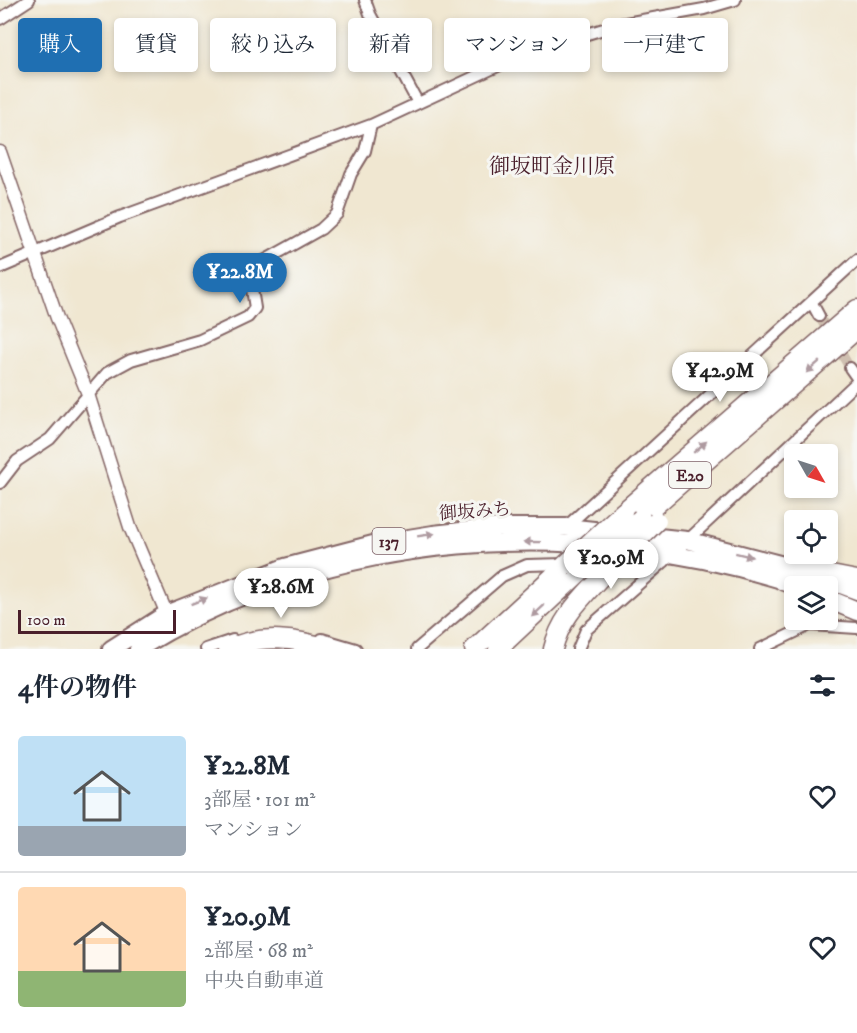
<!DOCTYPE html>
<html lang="ja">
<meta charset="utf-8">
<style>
:root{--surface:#fff;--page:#f6f6f7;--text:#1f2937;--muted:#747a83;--line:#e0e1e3;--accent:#1f6fb2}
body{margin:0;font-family:"IM FELL DW Pica","Noto Serif JP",serif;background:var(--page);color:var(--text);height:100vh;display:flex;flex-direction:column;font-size:22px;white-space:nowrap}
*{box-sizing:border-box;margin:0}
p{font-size:20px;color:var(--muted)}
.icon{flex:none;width:33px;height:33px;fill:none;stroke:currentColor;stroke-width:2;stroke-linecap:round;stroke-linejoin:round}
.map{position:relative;height:649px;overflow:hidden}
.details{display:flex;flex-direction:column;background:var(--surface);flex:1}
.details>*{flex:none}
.guide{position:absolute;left:18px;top:18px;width:822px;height:54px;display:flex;gap:12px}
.needle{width:39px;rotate:129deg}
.controls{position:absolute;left:784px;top:444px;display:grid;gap:12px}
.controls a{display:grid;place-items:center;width:54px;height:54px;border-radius:6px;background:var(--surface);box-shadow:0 3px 9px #0003;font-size:30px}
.scale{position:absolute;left:18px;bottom:15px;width:158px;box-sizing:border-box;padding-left:6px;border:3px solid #4a1f2b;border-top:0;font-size:16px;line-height:21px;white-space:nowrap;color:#4a1f2b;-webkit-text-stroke:4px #f6f6f2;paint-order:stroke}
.price{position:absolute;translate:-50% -51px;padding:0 14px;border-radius:21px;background:#fff;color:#222;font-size:20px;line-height:39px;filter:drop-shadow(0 2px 3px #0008)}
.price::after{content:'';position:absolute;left:50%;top:36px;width:18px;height:14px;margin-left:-9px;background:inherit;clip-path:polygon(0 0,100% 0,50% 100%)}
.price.selected{background:var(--accent);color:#fff}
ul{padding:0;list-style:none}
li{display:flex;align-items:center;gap:18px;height:150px;padding:0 18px}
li+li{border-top:2px solid var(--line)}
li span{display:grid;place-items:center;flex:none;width:168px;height:120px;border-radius:6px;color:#555}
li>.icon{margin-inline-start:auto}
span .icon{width:72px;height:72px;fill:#fffc;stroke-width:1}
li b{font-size:26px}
h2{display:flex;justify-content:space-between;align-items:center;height:72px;padding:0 18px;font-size:26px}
.tag{padding:0 21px;border-radius:6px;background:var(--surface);box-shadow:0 3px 9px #0003;font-size:21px;line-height:54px}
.tag.selected{background:var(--accent);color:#fff}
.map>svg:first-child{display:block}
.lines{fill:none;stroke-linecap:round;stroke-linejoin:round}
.minor-tunnel{stroke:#cfbfb0;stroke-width:10;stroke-dasharray:10 5;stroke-linecap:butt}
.minor-casing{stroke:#846565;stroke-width:14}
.tertiary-casing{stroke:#846565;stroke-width:15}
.trunk-casing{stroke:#846565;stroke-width:20}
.motorway-casing{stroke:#846565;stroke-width:21}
.minor{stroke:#fff;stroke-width:10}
.tertiary{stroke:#fff;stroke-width:12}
.trunk{stroke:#fff;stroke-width:16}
.motorway{stroke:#fff;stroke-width:18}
.motorway-bridge-casing{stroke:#846565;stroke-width:21;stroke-linecap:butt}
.motorway-bridge{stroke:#fff;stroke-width:18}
.oneway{fill:#ae9aa0}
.labels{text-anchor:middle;stroke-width:6;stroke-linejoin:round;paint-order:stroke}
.shield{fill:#f6f6f2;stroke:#7e6067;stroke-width:1.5}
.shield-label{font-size:16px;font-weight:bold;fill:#4a1f2b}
.street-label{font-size:18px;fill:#4a1f2b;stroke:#f6f6f2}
.quarter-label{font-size:21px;fill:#4a1f2b;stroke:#f6f6f2}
</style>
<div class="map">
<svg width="857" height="649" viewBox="0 0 857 649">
<rect width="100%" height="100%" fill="#f6f6f2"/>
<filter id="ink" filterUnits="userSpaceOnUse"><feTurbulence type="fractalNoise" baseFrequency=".0167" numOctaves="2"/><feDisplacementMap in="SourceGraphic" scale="12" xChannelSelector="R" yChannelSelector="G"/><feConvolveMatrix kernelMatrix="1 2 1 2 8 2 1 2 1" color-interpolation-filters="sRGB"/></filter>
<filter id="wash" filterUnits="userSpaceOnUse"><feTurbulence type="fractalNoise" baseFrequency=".008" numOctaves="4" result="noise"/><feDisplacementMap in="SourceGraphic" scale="24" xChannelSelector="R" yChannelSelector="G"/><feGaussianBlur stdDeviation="1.35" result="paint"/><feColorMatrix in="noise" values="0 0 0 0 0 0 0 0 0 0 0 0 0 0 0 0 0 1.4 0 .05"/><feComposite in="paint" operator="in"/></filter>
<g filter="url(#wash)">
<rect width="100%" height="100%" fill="#f0e7d1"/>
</g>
<g filter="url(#ink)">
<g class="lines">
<path class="minor-tunnel" d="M819 316 850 368"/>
<g class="minor-casing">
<path id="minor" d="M365 0 370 14 418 103
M0 19 29 0
M0 268 120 217 371 125 528 52 620 24 704 9 735 0
M812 303 819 316
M850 368 857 378
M0 483 17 461 50 439 107 373 131 360 200 340 248 317 255 308 250 277 260 263 321 229 337 214 351 174 365 151 371 125
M566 527 857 260
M613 563 664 562
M322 639 356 649
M206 649 233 640
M417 649 502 576 527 565 565 564
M578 649 586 630 674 553 857 382
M760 649 810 625 857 628"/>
</g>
<g class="tertiary-casing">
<path id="tertiary" d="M0 152 57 318 88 394 130 527 169 619"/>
</g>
<g class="trunk-casing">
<path id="trunk" d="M111 649 166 614 285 567 377 543 433 534 498 527H566L687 540 795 568 857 591
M138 649C332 529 580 515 794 584"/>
</g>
<g class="motorway-casing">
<path id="motorway" d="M623 512 857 309
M641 518 857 329
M795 568 857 580
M783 581 797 586
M828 599 857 611
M228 649C261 633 298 639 331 649
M474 649 563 567
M498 649 579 573
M553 649C560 619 580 600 600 578"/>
</g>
<use href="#minor" class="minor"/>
<use href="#tertiary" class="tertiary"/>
<use href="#trunk" class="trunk"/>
<use href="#motorway" class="motorway"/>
<g class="motorway-bridge-casing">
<path id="motorway-bridge" d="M563 567 623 512
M579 573 641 518
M600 578 657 521"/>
</g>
<use href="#motorway-bridge" class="motorway-bridge"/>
</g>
<defs><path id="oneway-solid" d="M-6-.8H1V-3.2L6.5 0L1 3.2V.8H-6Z" transform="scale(1.5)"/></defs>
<g class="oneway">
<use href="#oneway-solid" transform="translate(813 367) rotate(139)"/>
<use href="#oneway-solid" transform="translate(700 447) rotate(-41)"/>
<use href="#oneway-solid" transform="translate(426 535) rotate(-9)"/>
<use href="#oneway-solid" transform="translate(532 542) rotate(-179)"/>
<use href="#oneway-solid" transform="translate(744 555) rotate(14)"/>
<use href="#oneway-solid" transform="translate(199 601) rotate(-21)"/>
<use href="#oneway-solid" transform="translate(538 611) rotate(137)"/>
</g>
</g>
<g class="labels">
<g class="shield">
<rect x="669" y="462" width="42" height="26" rx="4.5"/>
<rect x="372.5" y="528" width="33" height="26" rx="4.5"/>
</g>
<g class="shield-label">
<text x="690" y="481">E20</text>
<text x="389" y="547">137</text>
</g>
<g class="street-label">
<text transform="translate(475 511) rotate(-4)" y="6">御坂みち</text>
</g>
<g class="quarter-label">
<text x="552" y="173">御坂町金川原</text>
</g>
</g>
</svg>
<div class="controls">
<a><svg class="needle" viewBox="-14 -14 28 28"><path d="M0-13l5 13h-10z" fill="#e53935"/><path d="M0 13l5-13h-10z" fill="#747a83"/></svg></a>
<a><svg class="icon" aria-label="locate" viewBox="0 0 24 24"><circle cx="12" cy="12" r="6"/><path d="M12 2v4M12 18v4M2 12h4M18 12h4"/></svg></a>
<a><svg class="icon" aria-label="layers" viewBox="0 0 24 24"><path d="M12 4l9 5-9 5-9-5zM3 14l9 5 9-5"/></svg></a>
</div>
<div class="scale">100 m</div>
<b class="price selected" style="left:240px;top:304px">¥22.8M</b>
<b class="price" style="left:720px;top:403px">¥42.9M</b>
<b class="price" style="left:611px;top:590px">¥20.9M</b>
<b class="price" style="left:281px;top:619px">¥28.6M</b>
<div class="guide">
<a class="tag selected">購入</a>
<a class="tag">賃貸</a>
<a class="tag">絞り込み</a>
<a class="tag">新着</a>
<a class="tag">マンション</a>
<a class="tag">一戸建て</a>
</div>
</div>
<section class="details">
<h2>4件の物件<svg class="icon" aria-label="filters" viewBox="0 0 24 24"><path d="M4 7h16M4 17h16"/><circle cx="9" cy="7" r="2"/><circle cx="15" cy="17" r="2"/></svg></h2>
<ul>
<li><span style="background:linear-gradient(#bfe0f5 75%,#9aa5b1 0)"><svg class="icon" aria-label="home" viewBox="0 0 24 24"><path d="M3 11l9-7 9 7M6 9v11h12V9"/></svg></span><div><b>¥22.8M</b><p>3部屋 · 101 m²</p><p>マンション</p></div><svg class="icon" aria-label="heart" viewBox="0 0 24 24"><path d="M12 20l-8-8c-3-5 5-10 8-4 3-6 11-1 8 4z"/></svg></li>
<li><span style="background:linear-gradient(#ffd9b3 70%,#8fb573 0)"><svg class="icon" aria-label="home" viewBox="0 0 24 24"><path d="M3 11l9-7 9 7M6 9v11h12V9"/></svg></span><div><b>¥20.9M</b><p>2部屋 · 68 m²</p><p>中央自動車道</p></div><svg class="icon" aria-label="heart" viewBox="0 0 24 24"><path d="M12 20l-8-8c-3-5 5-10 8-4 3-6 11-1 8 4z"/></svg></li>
</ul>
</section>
